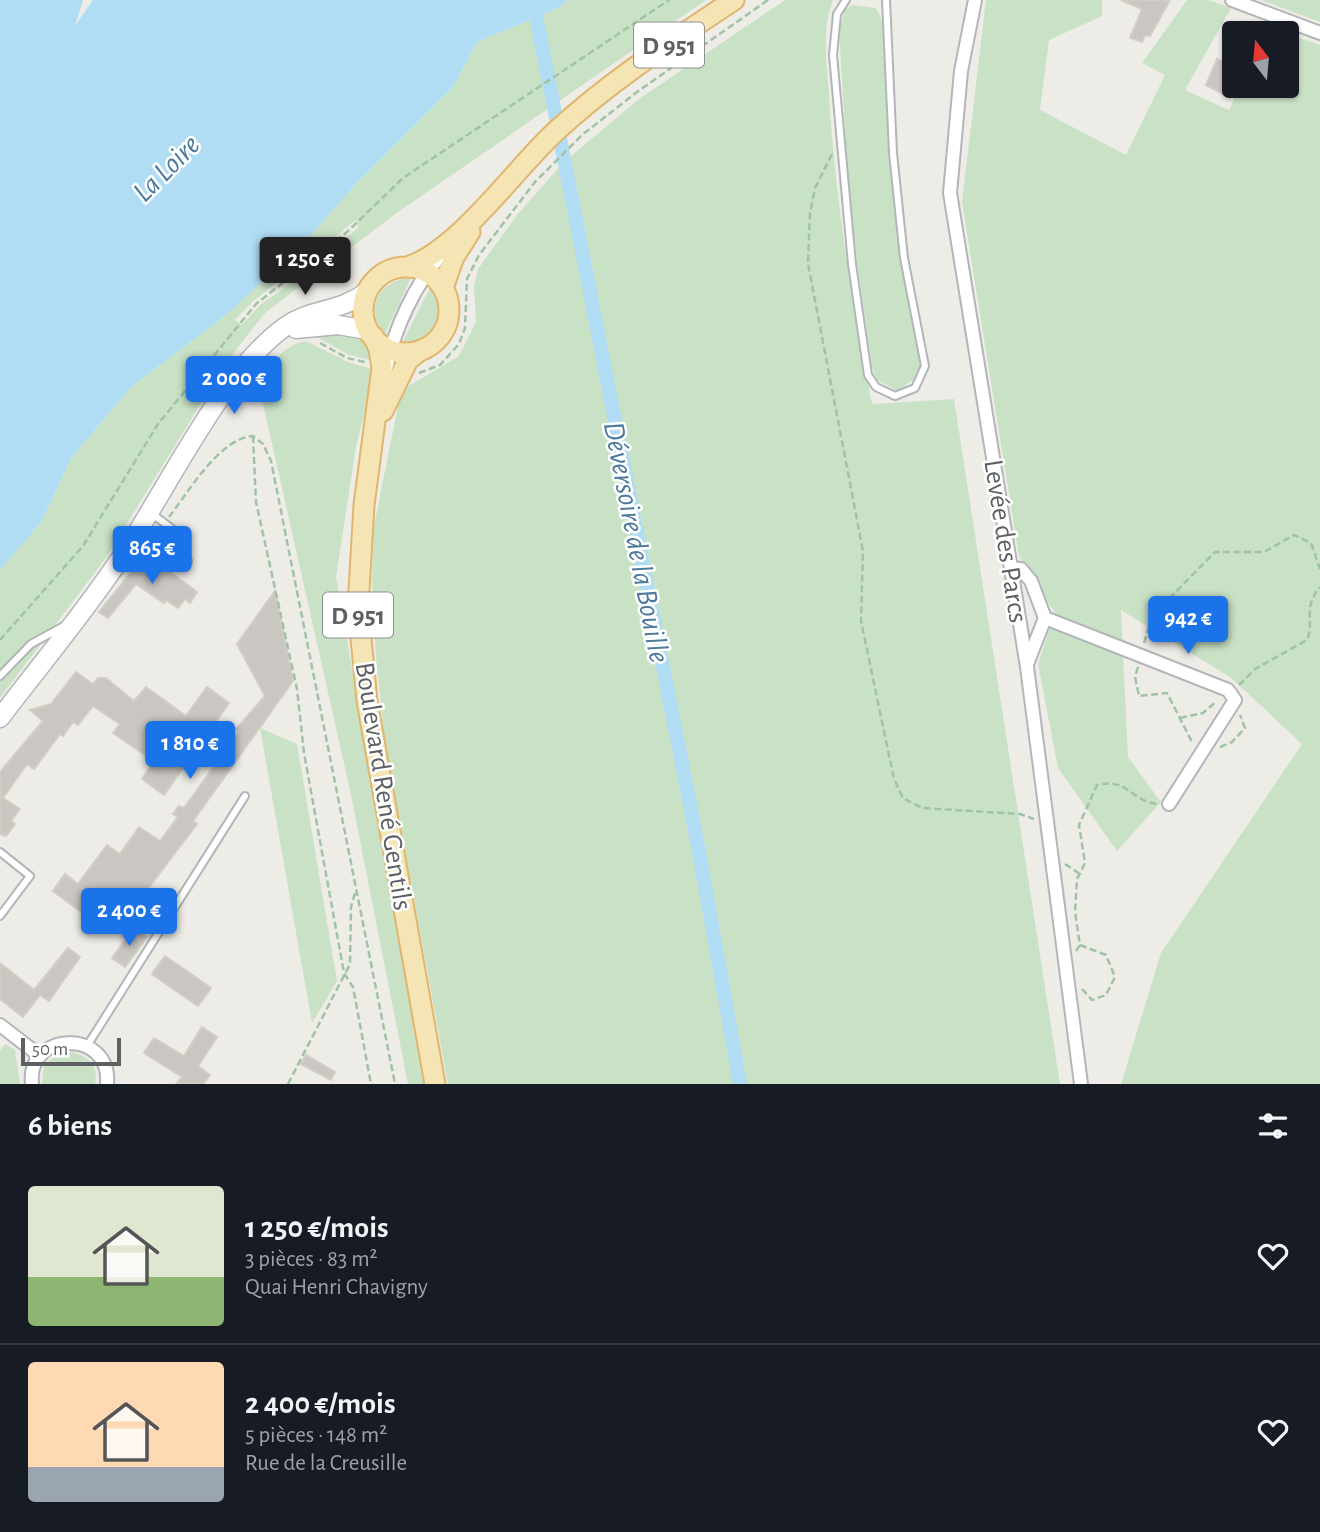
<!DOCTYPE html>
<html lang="fr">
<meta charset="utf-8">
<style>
:root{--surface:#171b24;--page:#20242c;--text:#f1f3f6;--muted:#9ea1a6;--line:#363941;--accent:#1a73e8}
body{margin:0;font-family:"Alegreya Sans",sans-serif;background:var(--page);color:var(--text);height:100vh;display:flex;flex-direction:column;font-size:26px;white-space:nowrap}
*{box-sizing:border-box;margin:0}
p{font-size:23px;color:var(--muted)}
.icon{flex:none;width:38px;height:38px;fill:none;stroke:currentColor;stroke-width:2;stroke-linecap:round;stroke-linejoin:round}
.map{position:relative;height:1084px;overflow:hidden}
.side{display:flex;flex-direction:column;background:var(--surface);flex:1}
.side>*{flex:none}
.needle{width:46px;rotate:344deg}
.fabs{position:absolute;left:1222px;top:21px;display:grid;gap:14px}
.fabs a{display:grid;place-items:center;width:77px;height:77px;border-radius:7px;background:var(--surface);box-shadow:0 2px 5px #0004;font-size:35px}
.scale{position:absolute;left:21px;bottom:18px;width:100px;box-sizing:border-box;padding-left:7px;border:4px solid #5e6164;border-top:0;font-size:19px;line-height:24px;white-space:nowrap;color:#5e6164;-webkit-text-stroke:5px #fff;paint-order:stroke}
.price{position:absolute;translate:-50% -60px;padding:0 16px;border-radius:7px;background:var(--accent);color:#fff;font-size:23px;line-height:46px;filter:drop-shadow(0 2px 4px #0008)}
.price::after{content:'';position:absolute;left:50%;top:42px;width:21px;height:16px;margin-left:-10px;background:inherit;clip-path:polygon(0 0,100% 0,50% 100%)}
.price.on{background:#222;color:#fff}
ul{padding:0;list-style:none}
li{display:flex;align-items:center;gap:21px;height:175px;padding:0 28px}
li+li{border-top:2px solid var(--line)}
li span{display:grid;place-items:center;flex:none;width:196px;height:140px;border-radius:7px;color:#555}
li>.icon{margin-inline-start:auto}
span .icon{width:84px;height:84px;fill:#fffc;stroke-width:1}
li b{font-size:30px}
h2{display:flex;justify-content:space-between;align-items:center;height:84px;padding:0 28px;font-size:30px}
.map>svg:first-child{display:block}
.green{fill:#c9e2c6;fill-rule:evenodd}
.water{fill:#b0ddf4}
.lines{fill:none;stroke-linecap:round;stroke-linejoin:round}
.canal{stroke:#b0ddf4;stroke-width:14}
.building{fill:#cac7c2;stroke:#d2cdc5;stroke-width:2}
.lane-casing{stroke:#b3b6b9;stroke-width:10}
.street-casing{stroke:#b3b6b9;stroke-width:16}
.secondary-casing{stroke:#b2b5b9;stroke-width:21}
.primary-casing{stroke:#e0b56d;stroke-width:23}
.path{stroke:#a0c2a6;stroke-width:2.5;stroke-dasharray:7 3.5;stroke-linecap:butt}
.lane{stroke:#fff;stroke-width:6}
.street{stroke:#fff;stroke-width:12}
.secondary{stroke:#fff;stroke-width:18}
.primary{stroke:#f5e5b4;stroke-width:19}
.labels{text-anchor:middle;stroke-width:5;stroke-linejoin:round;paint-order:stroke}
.shield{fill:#fff;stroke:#8e9092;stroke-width:2}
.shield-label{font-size:26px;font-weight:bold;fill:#5e6164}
.street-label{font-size:28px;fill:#5e6164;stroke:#fff}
.water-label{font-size:30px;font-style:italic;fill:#4b7a9c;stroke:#fff}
</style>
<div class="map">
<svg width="1320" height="1084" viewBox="0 0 1320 1084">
<rect width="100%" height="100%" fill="#eeece6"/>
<path class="green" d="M567 0H706L398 212 265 313 227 361 105 559 0 698V569L41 522 72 457 131 387 226 315 304 243 355 185 453 87 477 42 560 7ZM356 220 358 228 287 286 260 305 242 325 235 320 252 302Z
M785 0H833C821 31 827 63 829 95 835 199 852 302 872 404L954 399 1060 1084H448L384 735 376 657 372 581 374 526 398 406 407 387 459 356 476 322 474 286 478 269 517 215 564 162 639 99Z
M986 0H1102V16L1049 40 1040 110 1126 155 1165 75 1142 63 1187 0H1208L1231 8 1185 90 1229 110 1240 86H1286V33H1240L1246 20 1320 45V1084H1121L1161 953 1302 744 1230 677 1121 610 1128 757 1161 802 1117 851 1058 768 1038 664 1055 613 1019 556 962 202Z
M1261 0H1320V22Z
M854 5 876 8 883 23 889 163 899 241 921 365 917 377 897 391 876 379 872 366 850 212 839 31 845 9Z
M411 278 385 334C363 309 380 279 411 278Z
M430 288C446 308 436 329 416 342L403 341Z
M321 330C348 333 367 332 375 361L349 355 309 333Z
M306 341 348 362 375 370 356 447 336 577 424 1084H408L350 790 262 399C268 372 275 347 306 341Z
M260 728 297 744 337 981 312 1023Z
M5 1044 15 1050 20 1084H0V1051Z
M65 1051C84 1053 100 1063 95 1084H42L44 1064Z"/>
<path class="water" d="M0 0H83L75 26 93 0H567L560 7 477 42 453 87 355 185 304 243 226 315 131 387 72 457 41 522 0 570Z"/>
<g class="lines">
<path class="canal" d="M533 0 697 841 740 1084"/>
</g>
<path class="building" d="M1121 0H1170L1150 36 1145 35 1142 42 1130 38 1142 9Z
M1217 59 1234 67 1223 94 1206 85Z
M146 554 197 592 190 603 185 599 178 608 166 600 164 603 136 584 108 618 99 612Z
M275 591 293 681 193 821 197 824 131 911 102 889 84 914 53 891 65 874 78 884 107 845 120 854 139 827 160 841 178 817 173 814 179 806 184 808 239 732 236 729 265 696 237 644Z
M76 672 93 684 98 678H106L134 701 146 687 186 716 207 687 229 703 164 795 142 779 154 761 113 733 120 724 93 706 78 725 73 722 63 736 60 734 34 769 27 764 3 798 20 809 11 821 15 824 6 836 0 834V772L43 721 30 710 51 704Z
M134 928 147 937 125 967 112 958Z
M68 948 80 957 49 1001 40 995 23 1017 0 999V963L34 990Z
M165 956 211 988 198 1006 152 974Z
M202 1027 217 1037 198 1066 210 1075 203 1084H176L182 1077 144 1053 154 1038 184 1056Z
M306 1055 335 1072 331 1080 301 1064Z"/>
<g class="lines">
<g class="lane-casing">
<path id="lane" d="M846 0 837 14 833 55 852 264 868 375 876 387 895 396 915 388 925 366 904 258 893 153 886 0
M151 513 175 531 188 561
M0 676 31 644 64 626
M0 852 30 876 0 916
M87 1046 245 796"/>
</g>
<g class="street-casing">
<path id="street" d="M975 0 961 71 950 193 1027 667 1081 1084
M1232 0 1320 33
M386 369C394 329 415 284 442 254
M1012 568 1021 569 1031 581 1045 618 1228 690 1235 700 1169 804
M1027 664 1045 618
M0 1025 40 1056
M32 1084C26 1030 112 1029 107 1084"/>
</g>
<g class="secondary-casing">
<path id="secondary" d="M296 329 338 325 368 330
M0 718C41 664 85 612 122 556 167 490 222 371 286 326 312 308 339 313 368 291"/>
</g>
<g class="primary-casing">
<path id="primary" d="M407 267C458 251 514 170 555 132 609 82 672 41 734 0
M363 310a43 43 0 1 1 86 0a43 43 0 1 1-86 0Z
M443 288 454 257 470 232
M373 336 379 349 382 368 364 505 358 607 367 701 435 1084
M383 411 408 360 421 350"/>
</g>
<path class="path" d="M832 154 815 188 810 213 808 264 863 551 861 621 894 779 903 798 922 808 1020 814 1034 819
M320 343 347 358 365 362
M419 373 440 365 459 344 465 328 467 279 479 255 535 182 582 135 637 92 768 0
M253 436 256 502 297 689 304 753 344 973 353 987 371 1084
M169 517C189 491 220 438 253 436L263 444 271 461 395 1084
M0 640 83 546 158 424 256 304 347 232 403 178 669 0
M1144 643 1152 616 1215 552H1264L1294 535 1311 543 1320 569
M1138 667 1135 677 1139 696 1167 693 1192 742
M1239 685 1255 669 1307 640C1315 620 1302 608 1320 587
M1180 718 1203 713 1217 701
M1220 747 1232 742 1245 728 1240 715
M1065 864 1080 874
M1076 951 1080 945
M1082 989 1092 1000 1106 995 1115 977 1106 955 1080 945 1075 912 1077 879 1085 863 1079 825 1097 785C1128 777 1131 802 1158 804
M288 1084 350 964 351 907 355 893"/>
<use href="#lane" class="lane"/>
<use href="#street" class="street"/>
<use href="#secondary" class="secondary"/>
<use href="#primary" class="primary"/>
</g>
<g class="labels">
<g class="shield">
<rect x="634" y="22.5" width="70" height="45" rx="5"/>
<rect x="323" y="592.5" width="70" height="45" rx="5"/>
</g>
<g class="shield-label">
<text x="669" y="54">D 951</text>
<text x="358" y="624">D 951</text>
</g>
<g class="street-label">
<text transform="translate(1007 541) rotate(81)" y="10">Levée des Parcs</text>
<text transform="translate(385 786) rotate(81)" y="10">Boulevard René Gentils</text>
</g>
<g class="water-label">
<text transform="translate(166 168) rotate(-45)" y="10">La Loire</text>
<text transform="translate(637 542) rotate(79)" y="10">Déversoire de la Bouille</text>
</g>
</g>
</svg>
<div class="fabs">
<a><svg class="needle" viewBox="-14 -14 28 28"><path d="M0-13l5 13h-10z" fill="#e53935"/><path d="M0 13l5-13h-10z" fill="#9ea1a6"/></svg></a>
</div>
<div class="scale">50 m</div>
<b class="price on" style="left:305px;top:297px">1 250 €</b>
<b class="price" style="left:234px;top:416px">2 000 €</b>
<b class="price" style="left:152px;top:586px">865 €</b>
<b class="price" style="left:1188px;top:656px">942 €</b>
<b class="price" style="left:190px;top:781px">1 810 €</b>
<b class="price" style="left:129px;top:948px">2 400 €</b>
</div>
<section class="side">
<h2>6 biens<svg class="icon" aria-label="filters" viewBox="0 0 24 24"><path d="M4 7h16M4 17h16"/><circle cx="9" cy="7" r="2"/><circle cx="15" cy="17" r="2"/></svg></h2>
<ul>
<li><span style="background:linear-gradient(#dfe7d0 65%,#8fb573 0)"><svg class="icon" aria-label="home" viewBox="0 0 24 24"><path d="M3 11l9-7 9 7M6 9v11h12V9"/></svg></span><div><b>1 250 €/mois</b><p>3 pièces · 83 m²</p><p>Quai Henri Chavigny</p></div><svg class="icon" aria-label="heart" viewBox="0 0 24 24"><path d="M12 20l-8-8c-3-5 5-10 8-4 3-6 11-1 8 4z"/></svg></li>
<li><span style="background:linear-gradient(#ffd9b3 75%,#9aa5b1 0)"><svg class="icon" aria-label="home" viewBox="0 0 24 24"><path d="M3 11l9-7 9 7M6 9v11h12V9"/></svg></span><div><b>2 400 €/mois</b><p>5 pièces · 148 m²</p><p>Rue de la Creusille</p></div><svg class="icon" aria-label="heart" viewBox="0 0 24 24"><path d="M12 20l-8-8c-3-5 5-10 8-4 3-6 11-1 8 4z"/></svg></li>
</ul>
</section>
